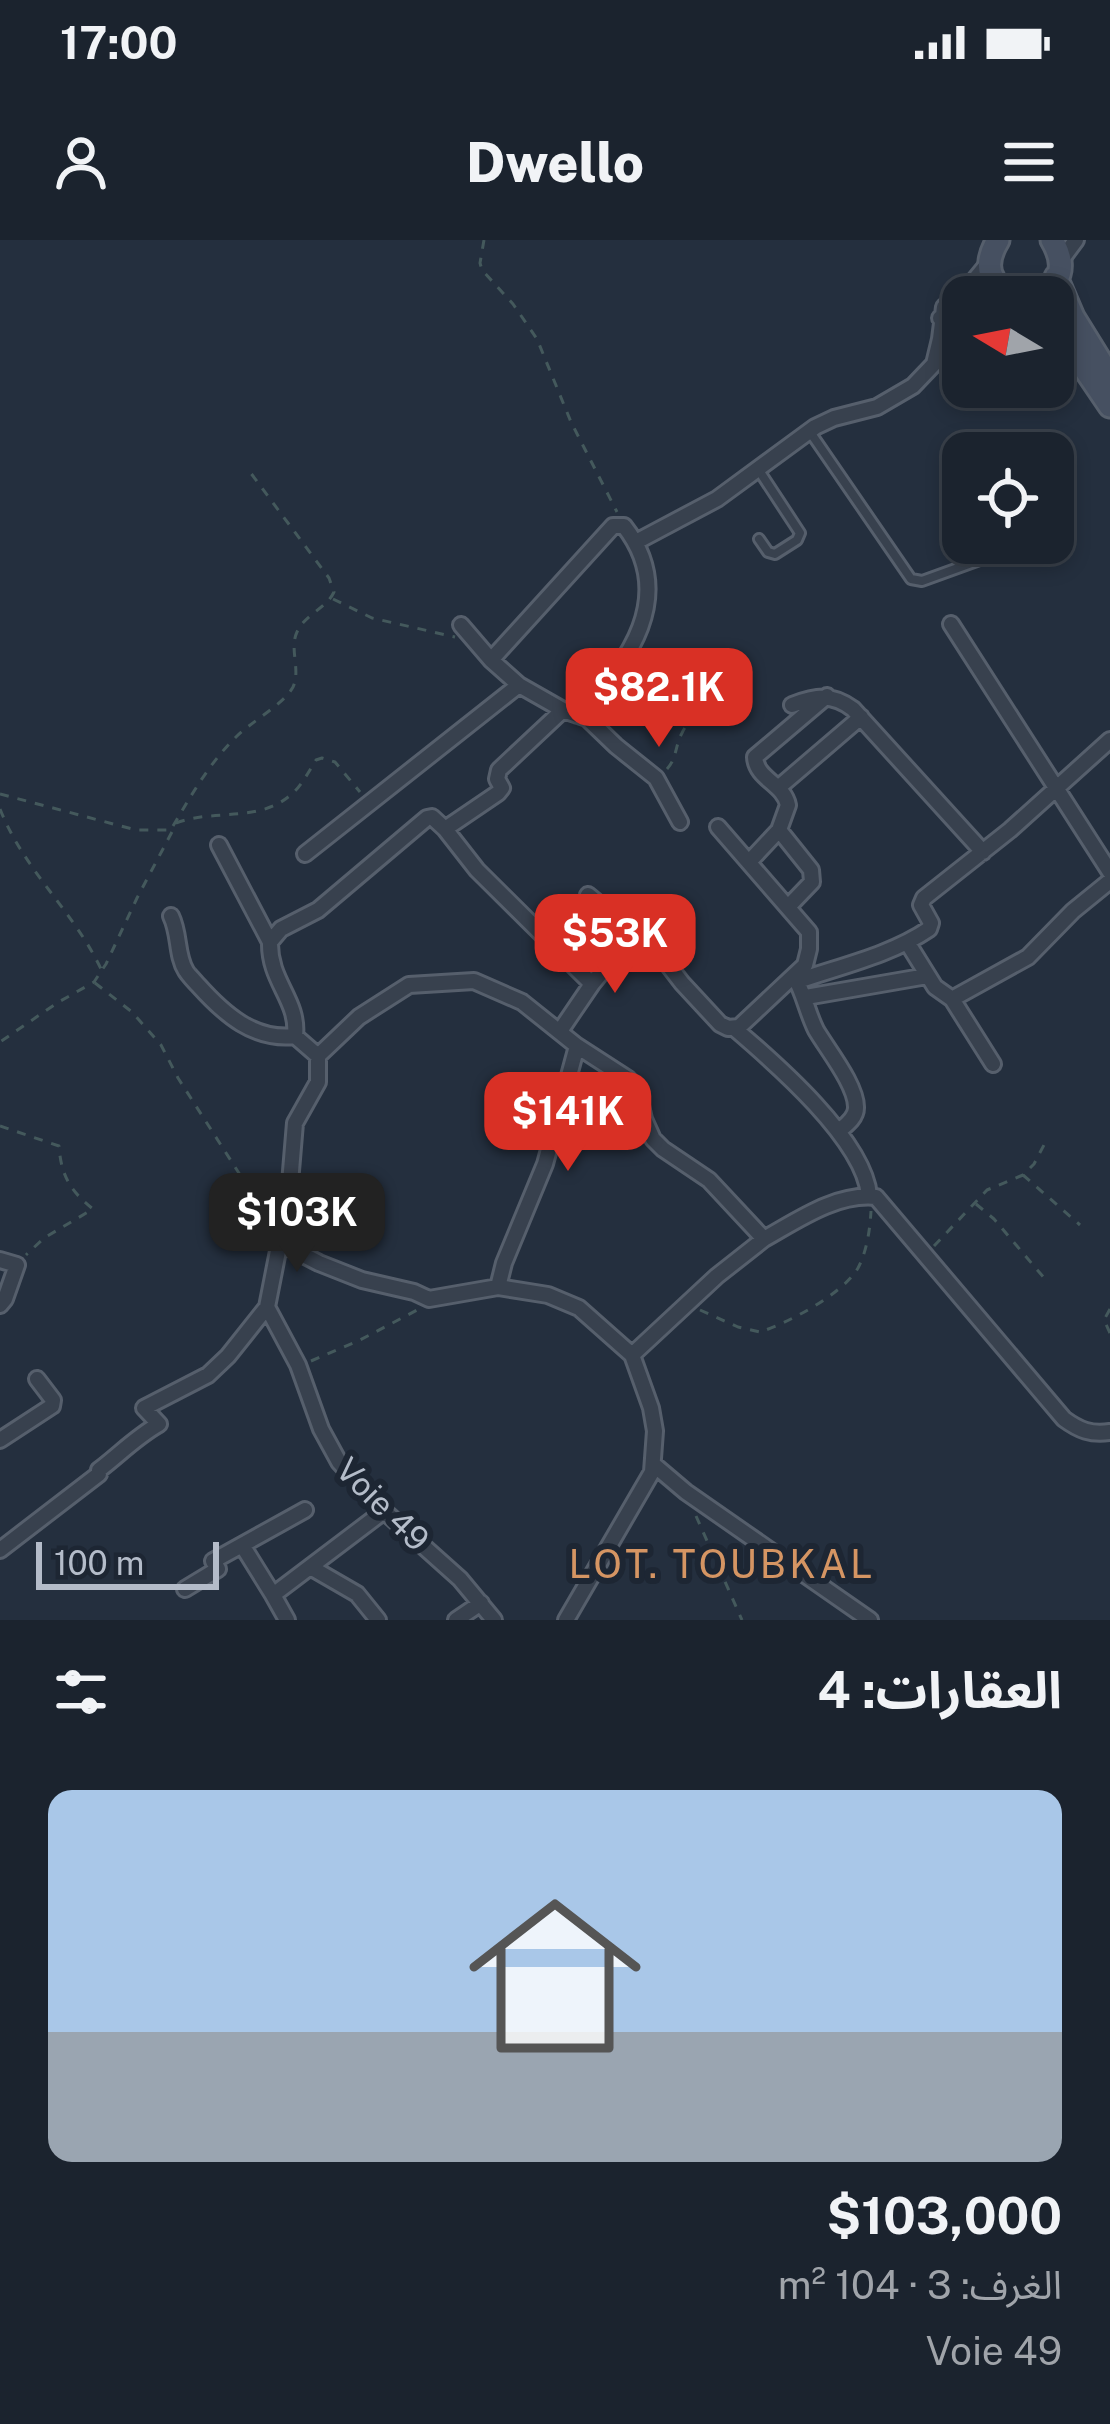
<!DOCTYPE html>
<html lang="ar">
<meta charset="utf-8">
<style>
:root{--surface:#1b232e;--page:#282f3a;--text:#f1f3f6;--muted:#a0a4aa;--line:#39404a;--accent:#d93025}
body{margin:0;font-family:"Public Sans","Noto Sans Arabic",sans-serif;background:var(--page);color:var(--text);direction:rtl;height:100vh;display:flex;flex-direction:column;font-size:45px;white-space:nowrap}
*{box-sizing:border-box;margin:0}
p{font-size:39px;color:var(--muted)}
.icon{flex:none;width:66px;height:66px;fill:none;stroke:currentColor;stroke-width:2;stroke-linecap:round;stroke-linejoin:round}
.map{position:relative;height:1380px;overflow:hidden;direction:ltr}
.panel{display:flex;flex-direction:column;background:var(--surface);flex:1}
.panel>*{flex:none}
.needle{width:78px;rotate:280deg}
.controls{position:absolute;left:942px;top:36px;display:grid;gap:24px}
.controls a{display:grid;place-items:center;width:132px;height:132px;border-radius:24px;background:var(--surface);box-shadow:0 6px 18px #0003,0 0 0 3px var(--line);font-size:60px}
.scale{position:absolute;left:36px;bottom:30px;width:183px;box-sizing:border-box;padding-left:12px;border:6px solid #b4bcc9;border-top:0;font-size:33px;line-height:42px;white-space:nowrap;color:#b4bcc9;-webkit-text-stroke:9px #1d2633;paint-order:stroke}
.price{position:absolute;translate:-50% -102px;padding:0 27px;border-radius:24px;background:var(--accent);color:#fff;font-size:39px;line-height:78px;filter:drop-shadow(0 3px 6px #0008)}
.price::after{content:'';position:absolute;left:50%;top:72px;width:36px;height:27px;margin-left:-18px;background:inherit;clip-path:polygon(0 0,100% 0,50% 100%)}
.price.selected{background:#222;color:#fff}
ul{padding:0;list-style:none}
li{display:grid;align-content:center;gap:24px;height:636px;padding:0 48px}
li span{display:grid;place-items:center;height:372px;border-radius:24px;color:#555}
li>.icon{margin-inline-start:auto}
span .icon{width:216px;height:216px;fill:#fffc;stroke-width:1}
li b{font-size:51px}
h2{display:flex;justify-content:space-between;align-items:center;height:144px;padding:0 48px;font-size:51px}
.status{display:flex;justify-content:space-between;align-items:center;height:84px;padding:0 60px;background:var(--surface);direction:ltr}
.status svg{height:33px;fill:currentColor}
header{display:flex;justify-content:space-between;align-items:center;height:156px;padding:0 48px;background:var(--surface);font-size:54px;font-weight:800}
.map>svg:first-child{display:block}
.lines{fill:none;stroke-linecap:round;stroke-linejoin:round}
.service-casing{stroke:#565f6c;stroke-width:14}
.minor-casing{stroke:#565f6c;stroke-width:20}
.secondary-casing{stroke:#565f6c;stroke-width:27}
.path{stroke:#44595c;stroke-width:3;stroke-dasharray:9 9;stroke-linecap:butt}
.service{stroke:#38414e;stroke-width:8}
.minor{stroke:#38414e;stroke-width:14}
.secondary{stroke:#465061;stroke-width:21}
.labels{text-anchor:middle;stroke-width:12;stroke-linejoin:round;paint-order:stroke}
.street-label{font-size:33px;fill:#b4bcc9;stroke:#1d2633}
.quarter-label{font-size:39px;letter-spacing:3px;fill:#d59563;stroke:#1d2633}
</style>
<div class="status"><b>17:00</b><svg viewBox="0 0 49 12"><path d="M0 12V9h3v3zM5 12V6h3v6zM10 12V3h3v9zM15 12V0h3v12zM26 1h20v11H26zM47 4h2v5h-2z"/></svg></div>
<header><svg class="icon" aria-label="menu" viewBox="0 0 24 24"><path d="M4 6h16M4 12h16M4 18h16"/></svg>Dwello<svg class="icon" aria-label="person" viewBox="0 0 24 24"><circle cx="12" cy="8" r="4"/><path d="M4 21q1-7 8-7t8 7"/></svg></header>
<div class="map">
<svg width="1110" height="1380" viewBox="0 0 1110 1380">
<rect width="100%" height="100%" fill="#242f3e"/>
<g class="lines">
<g class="service-casing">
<path id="service" d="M810 192 911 339 922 341 991 316
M758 229 800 293 797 300 775 314 768 312 759 299"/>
</g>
<g class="minor-casing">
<path id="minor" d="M1059 23 1076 0
M940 78H951L963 71
M636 302 717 259 815 187 834 178 877 167 913 146 934 124 940 99 944 67 972 43 990 21
M951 384 1110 632
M461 385 491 420 519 445 563 470 587 478 616 506 656 538 680 582
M491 420 613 286H624C678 355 629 424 577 475
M792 465C816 456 832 453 853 469L983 612
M778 548 861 477
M445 589 477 630 592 744
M779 590 811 630 812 642 788 667
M219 605 270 702
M305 614 519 445
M749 622 779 590 788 565C784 544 756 539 755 517L827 456
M588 655 634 693 649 700 682 743 720 784 728 788 739 787 805 725 809 709V692L718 587
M907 702 935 747 952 759 993 824
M794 736C804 753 807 772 816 790 827 809 857 846 856 868 856 878 846 885 839 891
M798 741C841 726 891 715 929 689L931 683 921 665 924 658 1010 590 1110 500
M806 757 927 736
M952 759 1028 717 1073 671 1110 641
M734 788C775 823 864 900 869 955
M560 791 592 744 634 693
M295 796C299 760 269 742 270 702L281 689 318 670 427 578 432 577 445 589 498 553 502 548 497 539 499 530 563 470
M318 816 359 777 409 745 474 741 522 762 577 806 628 839 639 857 644 879 653 899 663 909 709 940 764 999C798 980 836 953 876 957L1064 1179C1079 1190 1091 1195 1110 1192
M279 996 292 1009 319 1023 362 1040 414 1052 429 1059 498 1047 548 1055 579 1068 632 1115 651 1168 655 1191 652 1232 566 1380
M0 1020 17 1025 5 1059 0 1065
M498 1047 504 1023 545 924 577 806
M267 1067 298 1125 321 1189 339 1222 384 1271 460 1339 494 1380
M632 1115 717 1036 764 999
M0 1200 52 1166 53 1160 37 1139
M653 1224 686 1252 870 1380
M242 1305 273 1355
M0 1310 99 1234V1230C120 1214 136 1197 159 1184L144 1168 208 1135 228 1116 267 1067 289 955 295 883 318 842V816L295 796C254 801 224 774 198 745 197 744 186 732 186 731 176 715 180 694 171 676
M312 1328 357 1354 378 1380
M185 1349 218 1329 213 1321 305 1270
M287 1380 273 1355 384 1271
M456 1380 481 1363"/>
</g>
<g class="secondary-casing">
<path id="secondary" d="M998 0C955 72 1095 73 1052 0
M1056 37 1073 77 1110 137
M1053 82 1110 166"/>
</g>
<path class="path" d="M484 0 480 23 482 30 513 64 537 99 571 182 617 272
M333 359 372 378 455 397
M667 529C677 518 675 506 682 493 689 478 705 468 718 458
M0 554 136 590H173L137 658 106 724 94 742 57 763 0 802
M0 569C25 632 73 670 101 729
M176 583C216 568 261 584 294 552 303 543 309 531 316 520L322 518 335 522 360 552
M173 586C192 554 210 522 237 496 251 482 284 464 293 447 301 430 289 409 297 392 305 374 326 369 334 352L329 338 247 228
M95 743 132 772 161 805 178 838 269 980
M0 886 59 906C61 935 70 951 93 969L44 998 26 1015
M1023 935 1080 985
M976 964 994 979 1045 1039
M934 1006 987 950 1023 935 1034 924 1045 903
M1110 1069 1104 1080 1110 1093
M700 1070 738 1087 760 1092C788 1083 843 1054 858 1028 867 1011 870 989 871 971
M311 1121 360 1100 421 1068
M696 1276 742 1380"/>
<use href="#service" class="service"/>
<use href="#minor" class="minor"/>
<use href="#secondary" class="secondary"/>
</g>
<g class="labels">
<g class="street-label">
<text transform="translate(383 1264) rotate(45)" y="12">Voie 49</text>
</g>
<g class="quarter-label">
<text x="722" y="1338">LOT. TOUBKAL</text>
</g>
</g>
</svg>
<div class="controls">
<a><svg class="needle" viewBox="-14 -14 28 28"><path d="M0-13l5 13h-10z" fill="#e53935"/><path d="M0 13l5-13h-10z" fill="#a0a4aa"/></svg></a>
<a><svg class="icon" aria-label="locate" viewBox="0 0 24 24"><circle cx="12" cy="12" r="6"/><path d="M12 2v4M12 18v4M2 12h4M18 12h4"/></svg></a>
</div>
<div class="scale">100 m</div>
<b class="price" style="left:659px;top:510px">$82.1K</b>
<b class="price" style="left:615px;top:756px">$53K</b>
<b class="price" style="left:568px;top:934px">$141K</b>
<b class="price selected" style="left:297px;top:1035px">$103K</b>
</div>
<section class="panel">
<h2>العقارات: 4<svg class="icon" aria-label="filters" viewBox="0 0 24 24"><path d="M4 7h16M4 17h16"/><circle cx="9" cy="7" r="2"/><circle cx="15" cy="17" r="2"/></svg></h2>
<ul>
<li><span style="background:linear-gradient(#a9c7e8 65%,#9aa5b1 0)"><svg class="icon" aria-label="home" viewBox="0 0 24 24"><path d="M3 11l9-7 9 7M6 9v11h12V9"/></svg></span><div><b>$103,000</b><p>الغرف: 3 · 104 m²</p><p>Voie 49</p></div></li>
</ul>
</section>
